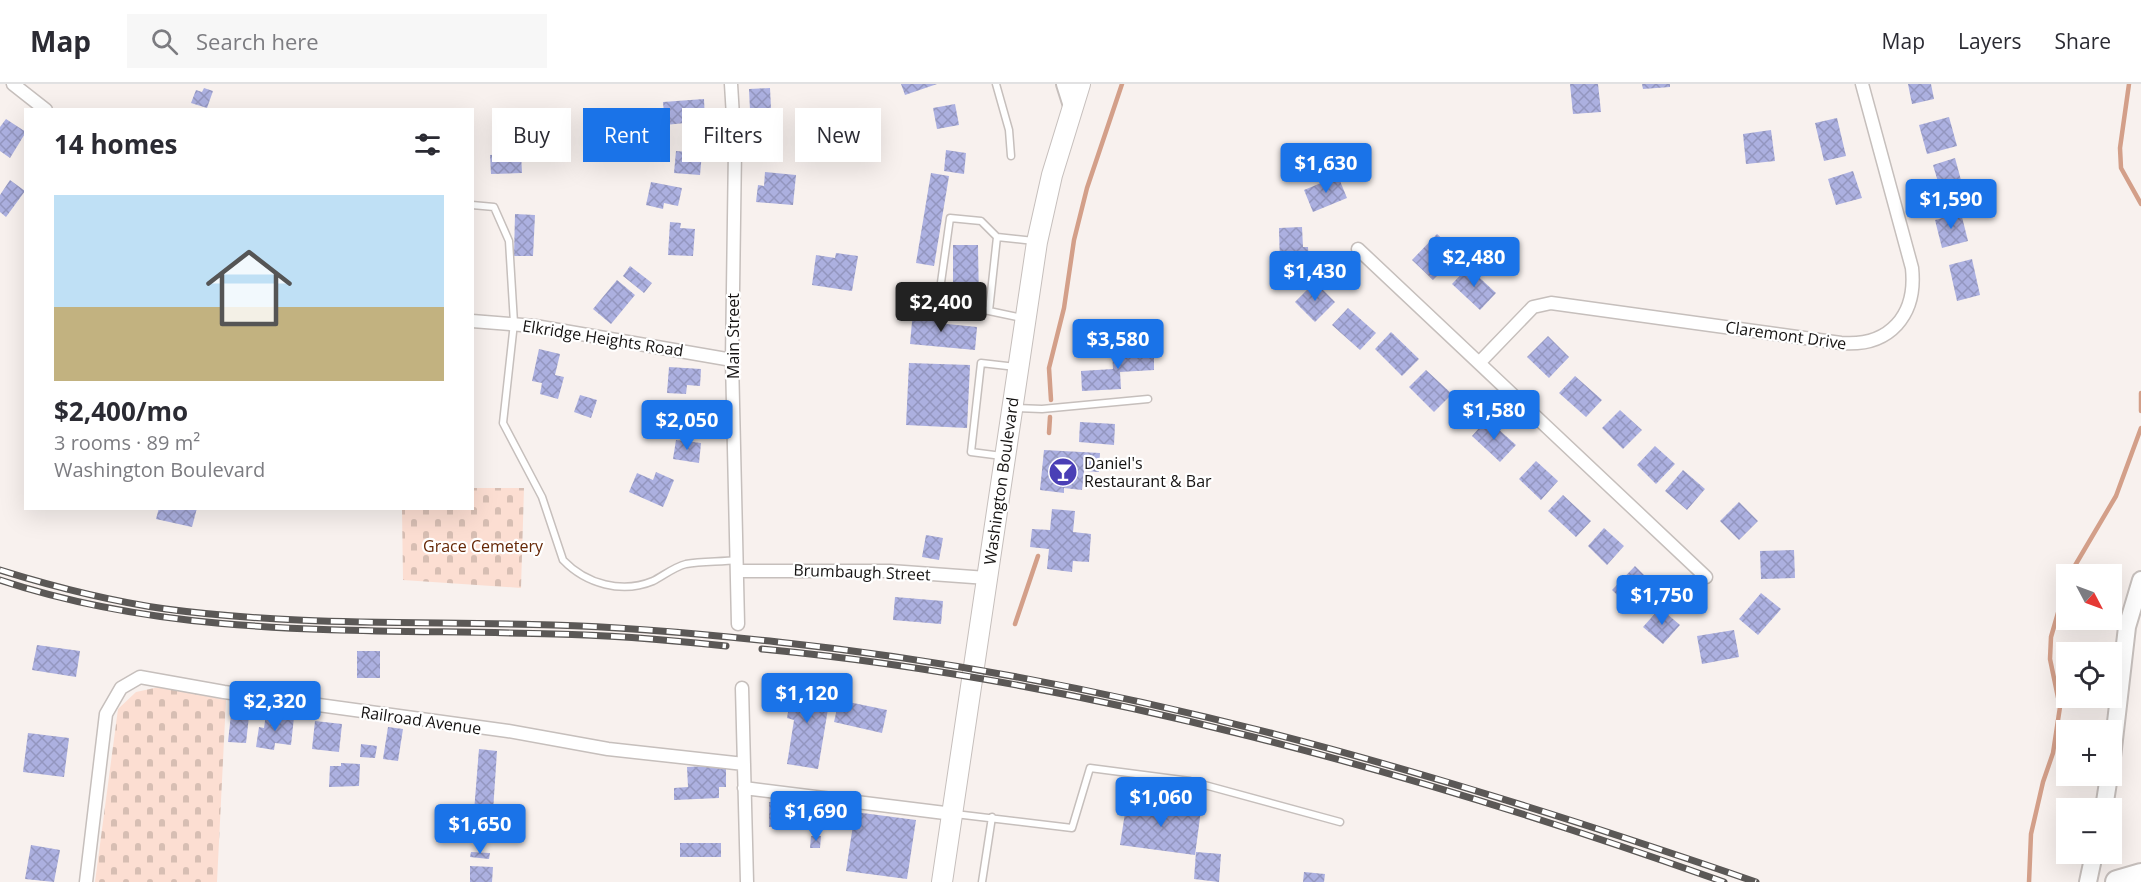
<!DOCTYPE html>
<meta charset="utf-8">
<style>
:root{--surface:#fff;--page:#f7f7f7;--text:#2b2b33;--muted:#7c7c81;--line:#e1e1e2;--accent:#1a73e8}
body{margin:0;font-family:"Open Sans",sans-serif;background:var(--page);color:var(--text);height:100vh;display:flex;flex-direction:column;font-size:22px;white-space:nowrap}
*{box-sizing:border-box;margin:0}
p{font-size:20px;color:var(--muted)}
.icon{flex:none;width:33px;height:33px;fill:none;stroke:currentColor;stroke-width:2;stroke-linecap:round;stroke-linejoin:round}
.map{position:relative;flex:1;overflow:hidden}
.sheet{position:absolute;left:24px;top:24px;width:450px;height:402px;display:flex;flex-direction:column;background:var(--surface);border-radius:0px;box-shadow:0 6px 24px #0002}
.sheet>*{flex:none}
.top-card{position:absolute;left:492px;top:24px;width:570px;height:54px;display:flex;gap:12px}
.needle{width:39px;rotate:131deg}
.buttons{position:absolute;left:2056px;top:480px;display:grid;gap:12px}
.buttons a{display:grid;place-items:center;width:66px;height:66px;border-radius:0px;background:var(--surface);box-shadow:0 6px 24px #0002;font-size:30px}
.price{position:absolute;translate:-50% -51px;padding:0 14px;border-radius:6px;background:var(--accent);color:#fff;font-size:20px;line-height:39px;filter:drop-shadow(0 2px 3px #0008)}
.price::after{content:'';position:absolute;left:50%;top:36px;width:18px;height:14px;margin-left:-9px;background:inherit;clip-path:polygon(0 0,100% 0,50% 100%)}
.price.current{background:#222;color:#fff}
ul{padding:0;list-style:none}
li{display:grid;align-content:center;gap:12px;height:318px;padding:0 30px}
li+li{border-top:2px solid var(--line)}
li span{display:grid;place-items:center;height:186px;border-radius:0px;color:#555}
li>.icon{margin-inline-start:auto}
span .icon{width:108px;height:108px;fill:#fffc;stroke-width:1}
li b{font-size:26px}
h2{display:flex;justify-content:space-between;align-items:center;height:72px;padding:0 30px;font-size:26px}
.chip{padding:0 21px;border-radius:0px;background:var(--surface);box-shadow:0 6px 24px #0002;font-size:21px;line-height:54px}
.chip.current{background:var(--accent);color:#fff}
header{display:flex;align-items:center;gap:36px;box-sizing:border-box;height:84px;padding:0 30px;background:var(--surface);border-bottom:2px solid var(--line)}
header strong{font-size:28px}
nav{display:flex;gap:33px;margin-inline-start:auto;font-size:21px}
.search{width:420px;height:54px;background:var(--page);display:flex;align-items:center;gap:15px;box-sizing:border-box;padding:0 21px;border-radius:0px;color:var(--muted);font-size:22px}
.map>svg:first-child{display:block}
.cemetery{fill:url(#cemetery-stones)}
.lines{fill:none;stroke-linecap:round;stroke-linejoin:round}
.stream{stroke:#d39f89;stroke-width:4.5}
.building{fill:url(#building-cross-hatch)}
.lane-casing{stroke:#c6bfbc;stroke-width:9}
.street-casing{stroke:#c6bfbc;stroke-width:15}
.secondary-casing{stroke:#c6bfbc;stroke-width:20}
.primary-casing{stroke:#c6bfbc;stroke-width:22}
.highway-casing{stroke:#c6bfbc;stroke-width:26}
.lane{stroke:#fff;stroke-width:6}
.street{stroke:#fff;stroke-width:12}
.secondary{stroke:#fff;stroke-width:16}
.primary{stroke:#fff;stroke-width:20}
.highway{stroke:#fff;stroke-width:22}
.rail-casing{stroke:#5b5856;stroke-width:7}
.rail{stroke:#fff;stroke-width:4.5;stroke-dasharray:14;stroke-linecap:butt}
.labels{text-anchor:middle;stroke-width:4.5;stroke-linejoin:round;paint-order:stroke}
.street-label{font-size:16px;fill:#151312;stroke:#fff}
.poi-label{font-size:16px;fill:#151312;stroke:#fff;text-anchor:start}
.park-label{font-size:16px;fill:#662807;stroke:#fff}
</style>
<header>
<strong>Map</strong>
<div class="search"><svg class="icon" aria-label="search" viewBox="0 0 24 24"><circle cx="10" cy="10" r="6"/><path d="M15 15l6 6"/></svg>Search here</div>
<nav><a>Map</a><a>Layers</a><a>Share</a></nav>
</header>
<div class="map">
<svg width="2141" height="798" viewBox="0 0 2141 798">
<defs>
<pattern id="cemetery-stones" width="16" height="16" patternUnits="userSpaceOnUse" patternTransform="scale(1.5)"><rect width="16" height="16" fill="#fcded2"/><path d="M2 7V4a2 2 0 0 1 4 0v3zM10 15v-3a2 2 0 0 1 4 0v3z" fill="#d7beb3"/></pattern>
<pattern id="building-cross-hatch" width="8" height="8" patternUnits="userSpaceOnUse" patternTransform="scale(1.5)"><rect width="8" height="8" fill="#acb0e0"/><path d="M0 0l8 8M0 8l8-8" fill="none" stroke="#9396bf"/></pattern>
</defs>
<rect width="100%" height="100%" fill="#f8f1ee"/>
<path class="cemetery" d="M473 404H524L521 504 403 496 402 425 472 424Z
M159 603 226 616 217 798H95L118 625 136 608Z"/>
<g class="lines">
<path class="stream" d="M2129 0 2120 64 2121 84 2141 120
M2141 309V327
M1051 316 1049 284 1064 224 1074 156 1087 104 1122 0
M1049 349 1050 333
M2070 490 2116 412 2141 344
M1015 540 1038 472
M2029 798 2031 750 2043 698 2053 669 2060 623 2050 575 2051 553 2067 498"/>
</g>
<path class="building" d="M901 0H937L905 11Z
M1570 0H1598L1601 28 1573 30Z
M1642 0H1670V3L1643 5Z
M1908 0H1931L1934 15 1912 20Z
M204 4 213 7 207 24 191 19 196 6 202 8Z
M770 4 771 25 750 26 749 5Z
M704 15 705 37 665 41 663 18Z
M955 20 959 41 937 45 933 24Z
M1949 33 1957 62 1927 70 1919 41Z
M1837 34 1846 72 1824 77 1815 39Z
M6 35 26 48 10 74 0 67V43Z
M756 46 773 47 771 72 754 70Z
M1771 46 1775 77 1746 80 1743 50Z
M946 66 966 69 964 90 944 87Z
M676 67 702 69 700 91 674 89Z
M521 69 522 89 491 90 490 71Z
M1955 74 1965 111 1944 118 1933 81Z
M1853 87 1862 114 1836 121 1828 95Z
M765 88 796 91 793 121 756 118 758 101 764 102Z
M931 89 949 92 934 182 916 179Z
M1338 92 1347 114 1313 128 1304 106Z
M10 96 25 107 6 133 0 128V111Z
M651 98 682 104 678 122 664 119 663 125 646 121Z
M1961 129 1968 157 1942 164 1935 136Z
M515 130 535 131 533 172H514Z
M670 138 681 139 680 144 695 145 693 172 668 171Z
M1302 143 1303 163H1308L1309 181 1280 182 1279 144Z
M1437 150 1459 170 1433 196 1412 176Z
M953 161H978L979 222H962V213H953Z
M836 169 858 172 852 207 812 201 816 171 835 174Z
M1972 175 1980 211 1957 217 1949 181Z
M630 182 652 199 644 209 623 192Z
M1468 183 1496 209 1480 226 1452 200Z
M617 196 635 211 611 240 593 225Z
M1315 198 1335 218 1315 238 1295 218Z
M1348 224 1376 249 1360 266 1332 241Z
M913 227 937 230V239L977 243 975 266 910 260Z
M1391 248 1419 275 1402 292 1375 265Z
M1548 252 1569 273 1549 294 1527 273Z
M539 265 560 270 555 291 564 293 558 315 540 310 542 299 532 297Z
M1154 265V286L1120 288 1121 305 1082 307 1081 287 1113 285 1112 267Z
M909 279 970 281 967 344 906 341Z
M669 283 701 285 700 302 687 301 686 310 667 309Z
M1426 286 1452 310 1434 328 1409 303Z
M1575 292 1602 316 1586 333 1559 309Z
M580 311 597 316 591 334 574 328Z
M1620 326 1642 346 1623 365 1602 344Z
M1487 335 1516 361 1500 378 1472 352Z
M1080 338 1115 340 1114 361 1079 358Z
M676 356 701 359 699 379 673 375Z
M1655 362 1675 380 1656 400 1637 381Z
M1044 366 1100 369 1099 388 1084 387 1082 406 1064 404V409L1040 406Z
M1536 377 1558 397 1541 416 1519 395Z
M1683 386 1705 405 1687 426 1665 407Z
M656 388 674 396 663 423 629 408 637 389 653 396Z
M1563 411 1591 437 1576 453 1548 427Z
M1739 418 1758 437 1739 456 1720 437Z
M159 424H197L192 443 156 435Z
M1052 425 1075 427 1073 448 1091 450 1089 478 1073 477 1072 488 1047 485 1049 465 1030 463 1032 445 1050 446Z
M1604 444 1624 462 1607 481 1588 462Z
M926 451 943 454 939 476 922 473Z
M1794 466 1795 494 1761 495 1760 467Z
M1635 482 1654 501 1632 525 1612 506Z
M1761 509 1781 525 1758 551 1739 535Z
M895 513 943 517 941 540 893 536Z
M1660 524 1680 541 1663 560 1643 543Z
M1734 546 1739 573 1702 580 1697 552Z
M37 561 80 567 76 593 32 586Z
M357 567H380V594H357Z
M788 600 831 607 818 685 787 680 794 636 787 634 789 623 784 622Z
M839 616 887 626 882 649 834 638Z
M231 630 249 632 246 659 228 658Z
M266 630 294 633 291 661 275 659 274 666 256 663 259 643 264 644Z
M315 637 342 640 339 668 312 665Z
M388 643 403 645 398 677 383 675Z
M28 649 69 654 64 693 23 688Z
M361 660 377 662 375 674 360 673Z
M479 665 497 667 492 742 473 740Z
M341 679 360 680 359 702 329 703 330 682H341Z
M726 681V703H719V714L674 716V704L688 703 687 683Z
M1127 716 1201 726 1195 771 1120 761Z
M769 718H788V721H805V726H823V742L769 743Z
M855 728 916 736 907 795 846 787Z
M811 752H821L820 764H810Z
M680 759H721V773H680Z
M31 761 60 766 54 798 25 795Z
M471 768 490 769 489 775 470 773Z
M1196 768 1221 770 1219 798 1194 795Z
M470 782 493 783 492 798H470Z
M1304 788 1325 790 1324 798H1303Z"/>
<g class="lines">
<g class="lane-casing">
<path id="lane" d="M996 0 1009 46 1011 72
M472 121 494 123 509 157 514 239 503 339 542 413 563 476C586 500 622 510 653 497 663 492 674 483 686 480 702 477 720 478 737 476
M989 227 938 220 950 134 981 137 997 153
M1022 234 989 227 997 153 1034 157
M1014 324 1042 325 1148 315
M1002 372 971 368 981 279 1016 283
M955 730 1072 744 1090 684 1190 697 1340 738
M982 798 992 733"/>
</g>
<g class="street-casing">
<path id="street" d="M13 0 46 26
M731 0 735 65 732 276 738 540
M1358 165 1706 493
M472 237 535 242 732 276
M1479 279 1533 223 1551 219 1841 259C1890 263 1917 231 1912 184L1862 0
M737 487H890L987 494
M742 604 747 798
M744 704 953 730
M86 798 106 630 121 604 140 593 224 608 508 647 608 665 744 680"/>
</g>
<g class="secondary-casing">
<path id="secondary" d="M1065 0 1072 22
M2112 673 2127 543 2141 496
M2104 724 2109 692
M2088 798 2094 770"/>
</g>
<g class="primary-casing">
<path id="primary" d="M942 798 1037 158 1052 91 1080 0"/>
</g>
<g class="highway-casing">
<path id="highway" d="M2117 798 2141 791"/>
</g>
<use href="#lane" class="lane"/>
<use href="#street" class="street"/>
<use href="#secondary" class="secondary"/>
<use href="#primary" class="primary"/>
<use href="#highway" class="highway"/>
<g class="rail-casing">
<path id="rail" d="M0 486C55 503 110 517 166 525 294 542 425 537 553 541 629 543 703 550 778 558 1118 594 1434 687 1756 798
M0 496C181 556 366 544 554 550 611 551 669 556 726 562
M762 565C1087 596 1418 689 1724 798"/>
</g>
<use href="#rail" class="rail"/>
</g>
<defs>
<g id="bar-disc" transform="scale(1.5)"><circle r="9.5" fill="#4a3fb6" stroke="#fff"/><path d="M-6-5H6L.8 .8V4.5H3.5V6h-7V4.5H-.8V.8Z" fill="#fff"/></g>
</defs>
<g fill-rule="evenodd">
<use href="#bar-disc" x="1063" y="388"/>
</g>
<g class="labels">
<g class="street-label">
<text transform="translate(1786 251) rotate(8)" y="6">Claremont Drive</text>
<text transform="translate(733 252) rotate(-90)" y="6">Main Street</text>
<text transform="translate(603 254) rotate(9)" y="6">Elkridge Heights Road</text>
<text transform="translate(1001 397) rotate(-82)" y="6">Washington Boulevard</text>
<text transform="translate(862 488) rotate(2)" y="6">Brumbaugh Street</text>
<text transform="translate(421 636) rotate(8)" y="6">Railroad Avenue</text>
</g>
<g class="poi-label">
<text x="1084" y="385">Daniel's<tspan x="1084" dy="18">Restaurant &amp; Bar</tspan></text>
</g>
<g class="park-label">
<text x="483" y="468">Grace Cemetery</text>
</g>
</g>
</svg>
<div class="buttons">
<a><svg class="needle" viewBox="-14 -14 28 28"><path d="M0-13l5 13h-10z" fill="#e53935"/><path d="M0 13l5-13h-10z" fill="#7c7c81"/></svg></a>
<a><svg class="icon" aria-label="locate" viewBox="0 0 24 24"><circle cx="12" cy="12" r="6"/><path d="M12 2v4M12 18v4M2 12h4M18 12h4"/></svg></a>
<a>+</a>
<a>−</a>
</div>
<b class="price" style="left:1326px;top:110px">$1,630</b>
<b class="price" style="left:1951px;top:146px">$1,590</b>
<b class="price" style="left:1474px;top:204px">$2,480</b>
<b class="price" style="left:1315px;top:218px">$1,430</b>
<b class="price current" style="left:941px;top:249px">$2,400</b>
<b class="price" style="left:1118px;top:286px">$3,580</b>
<b class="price" style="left:1494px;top:357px">$1,580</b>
<b class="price" style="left:687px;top:367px">$2,050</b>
<b class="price" style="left:1662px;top:542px">$1,750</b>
<b class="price" style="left:807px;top:640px">$1,120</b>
<b class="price" style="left:275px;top:648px">$2,320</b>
<b class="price" style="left:1161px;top:744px">$1,060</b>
<b class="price" style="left:816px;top:758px">$1,690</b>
<b class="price" style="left:480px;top:771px">$1,650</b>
<div class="top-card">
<a class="chip">Buy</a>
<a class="chip current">Rent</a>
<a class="chip">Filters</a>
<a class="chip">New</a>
</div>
<section class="sheet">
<h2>14 homes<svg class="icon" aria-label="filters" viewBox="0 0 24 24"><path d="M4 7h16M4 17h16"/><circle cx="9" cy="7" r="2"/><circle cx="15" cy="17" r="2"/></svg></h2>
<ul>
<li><span style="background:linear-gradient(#bfe0f5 60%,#c2b280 0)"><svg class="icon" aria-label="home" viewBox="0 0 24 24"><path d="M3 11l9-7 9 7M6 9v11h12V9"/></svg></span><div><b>$2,400/mo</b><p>3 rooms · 89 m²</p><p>Washington Boulevard</p></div></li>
</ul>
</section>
</div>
